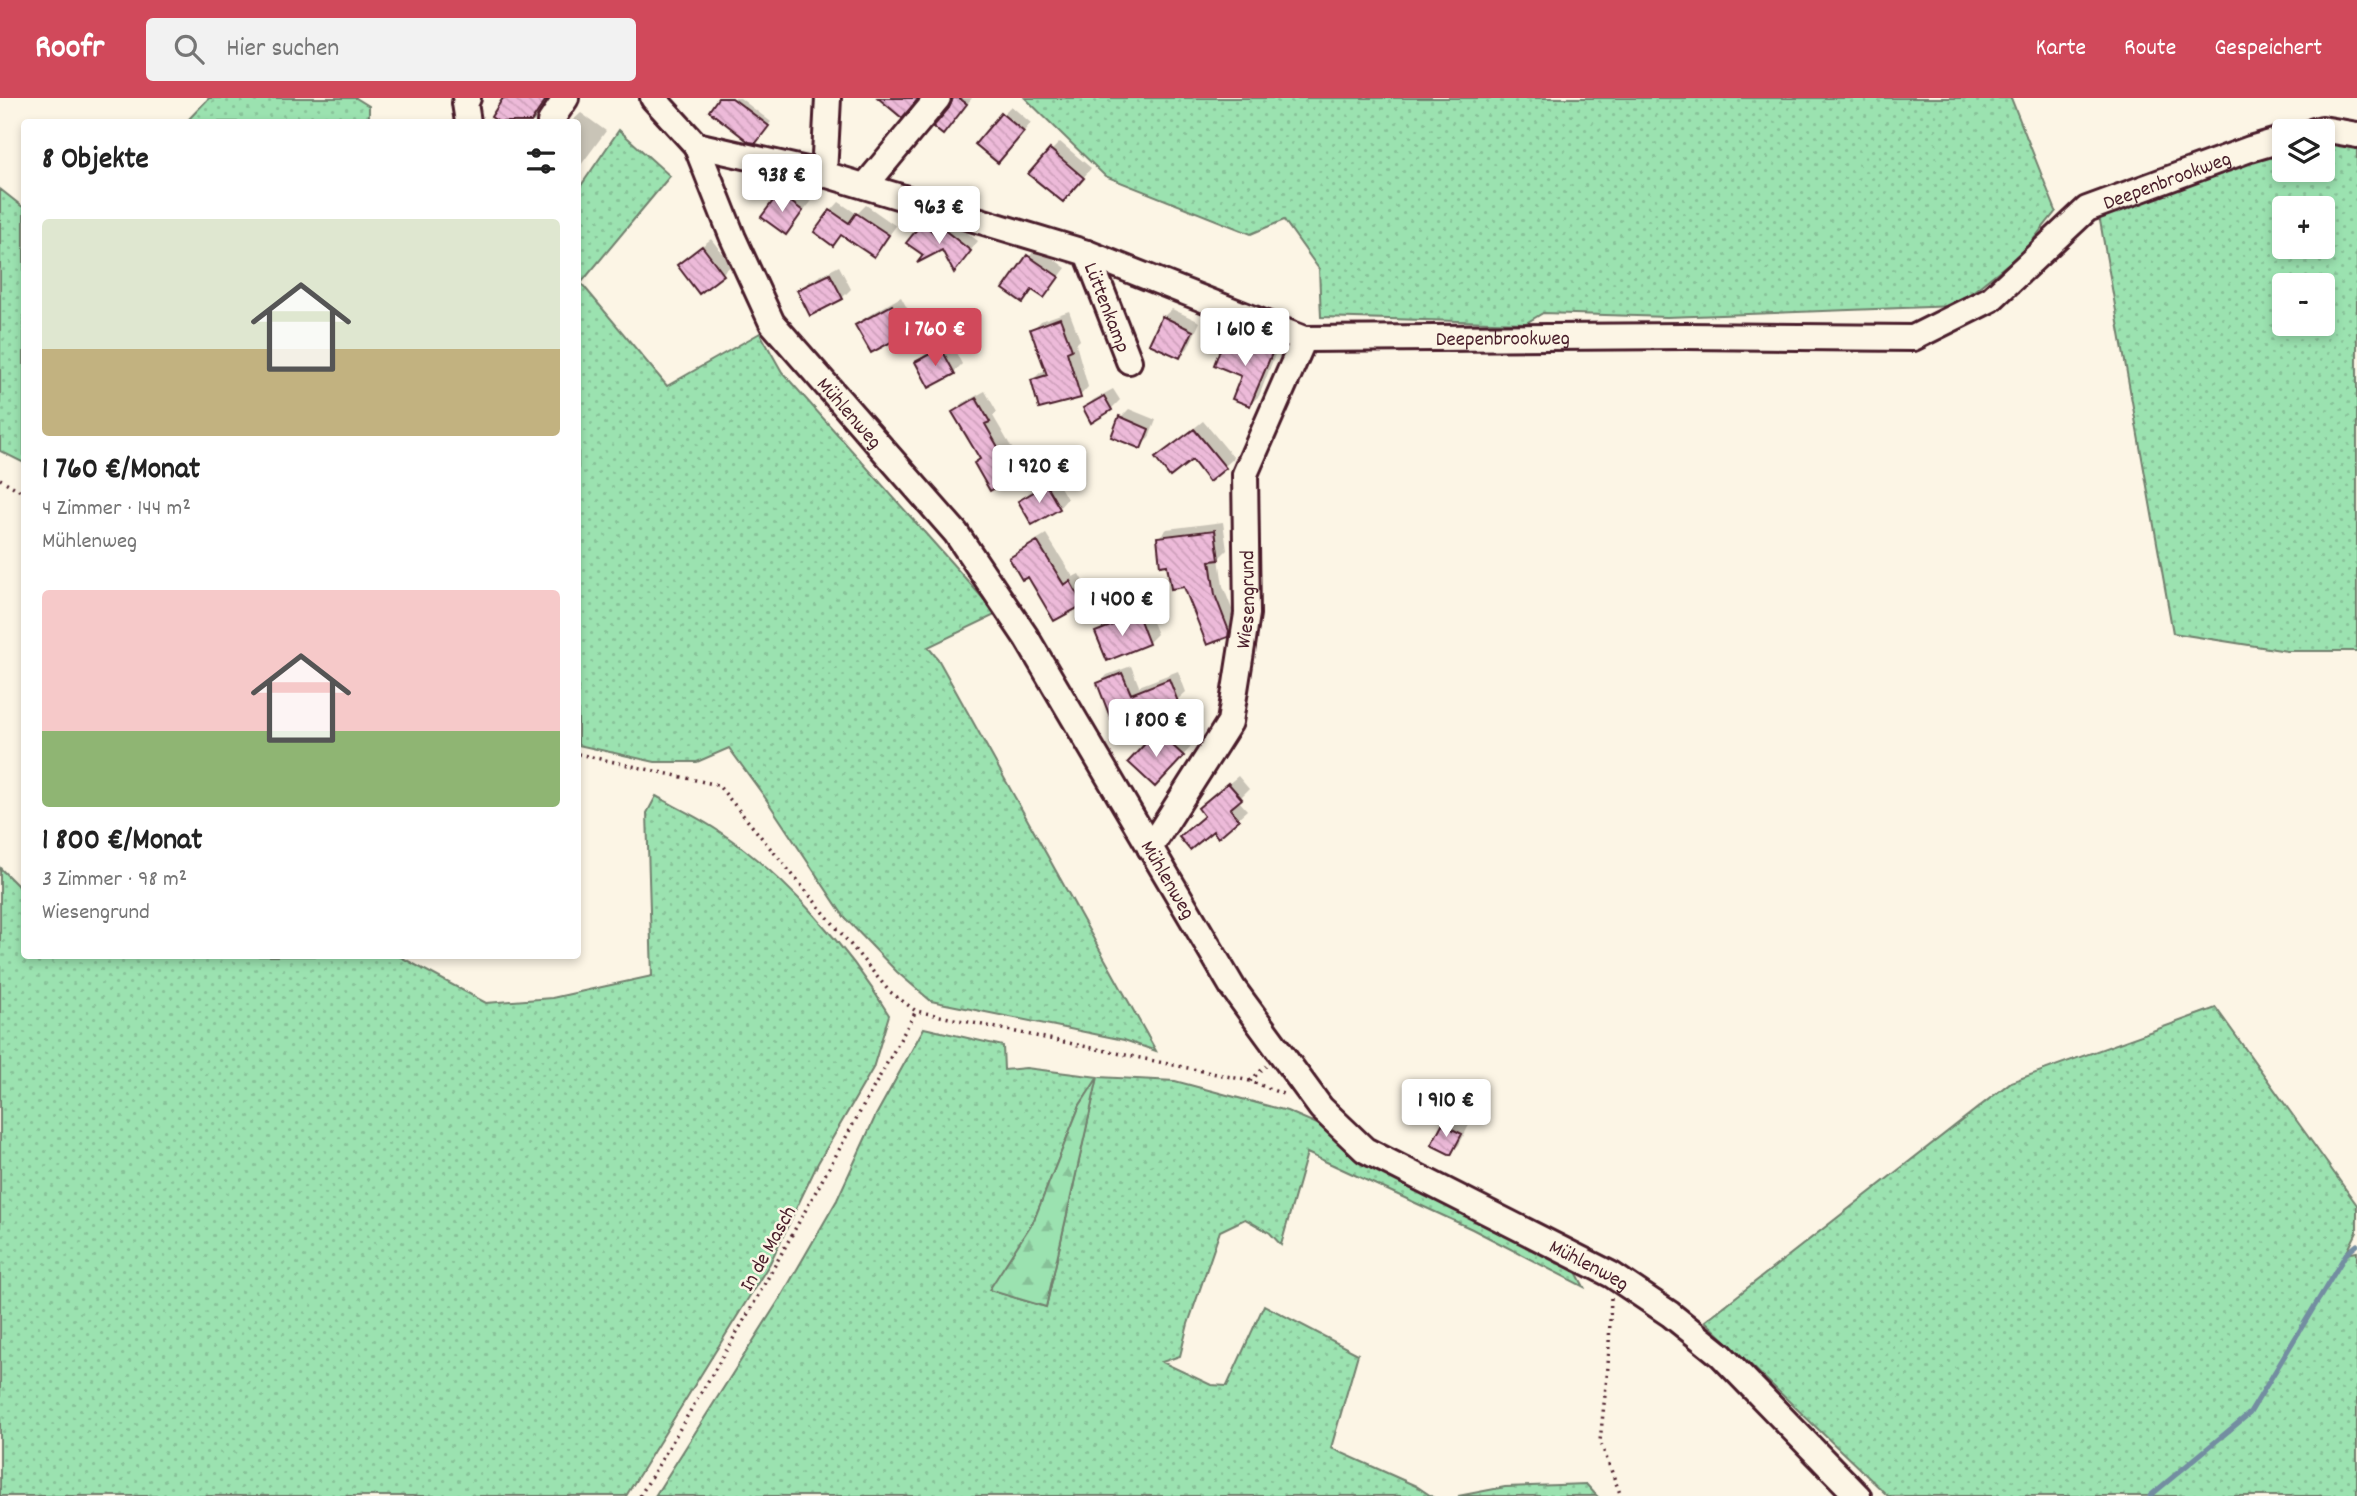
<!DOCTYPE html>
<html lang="de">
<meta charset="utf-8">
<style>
:root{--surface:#fff;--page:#f2f2f2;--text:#222;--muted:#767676;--accent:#d1495b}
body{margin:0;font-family:Dekko,sans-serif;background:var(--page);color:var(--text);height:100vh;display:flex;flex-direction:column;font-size:26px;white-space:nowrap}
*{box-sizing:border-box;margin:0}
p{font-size:23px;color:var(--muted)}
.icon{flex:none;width:38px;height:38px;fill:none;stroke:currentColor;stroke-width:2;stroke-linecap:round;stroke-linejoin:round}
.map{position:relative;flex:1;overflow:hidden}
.details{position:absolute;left:21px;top:21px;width:560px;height:840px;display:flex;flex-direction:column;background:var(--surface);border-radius:7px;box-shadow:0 4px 10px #0003}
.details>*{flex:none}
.buttons{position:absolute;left:2272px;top:21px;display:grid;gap:14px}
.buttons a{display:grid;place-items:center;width:63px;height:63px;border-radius:7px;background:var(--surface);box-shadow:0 4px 10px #0003;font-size:35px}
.price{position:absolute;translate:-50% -60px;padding:0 16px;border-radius:7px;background:#fff;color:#222;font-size:23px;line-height:46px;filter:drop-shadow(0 2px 4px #0008)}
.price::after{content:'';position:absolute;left:50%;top:42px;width:21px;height:16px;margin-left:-10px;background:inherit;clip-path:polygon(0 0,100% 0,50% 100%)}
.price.selected{background:var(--accent);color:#fff}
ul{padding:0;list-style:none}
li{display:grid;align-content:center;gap:14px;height:371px;padding:0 21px}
li span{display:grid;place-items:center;height:217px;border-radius:7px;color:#555}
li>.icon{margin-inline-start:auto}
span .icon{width:126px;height:126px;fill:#fffc;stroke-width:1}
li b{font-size:30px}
h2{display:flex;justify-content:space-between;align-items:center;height:84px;padding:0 21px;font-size:30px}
header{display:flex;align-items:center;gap:42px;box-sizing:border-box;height:98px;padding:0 35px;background:var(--accent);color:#fff}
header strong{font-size:33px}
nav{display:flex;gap:38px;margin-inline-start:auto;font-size:24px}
.search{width:490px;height:63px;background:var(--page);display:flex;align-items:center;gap:18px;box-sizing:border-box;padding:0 24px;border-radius:7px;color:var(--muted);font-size:26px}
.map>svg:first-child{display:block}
.grass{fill:url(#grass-dots);stroke:#72806e;stroke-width:2;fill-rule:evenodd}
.forest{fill:url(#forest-firs);stroke:#72806e;stroke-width:2}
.shadow{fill:#0003}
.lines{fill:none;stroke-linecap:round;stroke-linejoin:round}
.stream{stroke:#738da1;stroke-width:5}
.building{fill:url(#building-back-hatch);stroke:#4a1f2b;stroke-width:2}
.minor-casing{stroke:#4a1f2b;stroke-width:30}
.path{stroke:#4a1f2b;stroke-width:3.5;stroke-dasharray:2 5;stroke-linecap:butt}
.minor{stroke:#fcf5e5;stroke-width:24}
.labels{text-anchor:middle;stroke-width:5;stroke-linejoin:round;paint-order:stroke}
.street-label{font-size:21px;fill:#4a1f2b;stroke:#fcf5e5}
</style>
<header>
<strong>Roofr</strong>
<div class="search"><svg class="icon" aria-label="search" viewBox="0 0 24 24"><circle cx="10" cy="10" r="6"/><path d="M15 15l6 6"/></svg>Hier suchen</div>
<nav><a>Karte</a><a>Route</a><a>Gespeichert</a></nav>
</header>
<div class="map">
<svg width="2357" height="1398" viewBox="0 0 2357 1398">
<defs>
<pattern id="grass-dots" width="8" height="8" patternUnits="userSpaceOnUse" patternTransform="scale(1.75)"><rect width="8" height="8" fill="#9be2b0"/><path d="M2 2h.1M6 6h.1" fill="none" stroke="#87c198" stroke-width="1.8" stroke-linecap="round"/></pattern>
<pattern id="forest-firs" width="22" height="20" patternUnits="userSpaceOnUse" patternTransform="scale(1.75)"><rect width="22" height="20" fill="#9be2b0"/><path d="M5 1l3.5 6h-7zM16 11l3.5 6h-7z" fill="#87c198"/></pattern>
<pattern id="building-back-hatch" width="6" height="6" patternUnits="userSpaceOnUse" patternTransform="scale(1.75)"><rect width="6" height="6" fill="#edbad9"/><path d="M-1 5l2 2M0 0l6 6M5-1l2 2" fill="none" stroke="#cd9fba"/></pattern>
</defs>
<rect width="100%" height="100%" fill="#fcf5e5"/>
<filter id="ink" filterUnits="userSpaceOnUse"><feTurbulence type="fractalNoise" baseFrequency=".0143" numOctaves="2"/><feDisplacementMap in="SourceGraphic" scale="14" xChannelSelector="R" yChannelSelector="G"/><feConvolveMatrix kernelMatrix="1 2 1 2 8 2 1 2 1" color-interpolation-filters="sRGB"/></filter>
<g filter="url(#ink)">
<path class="grass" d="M209 0H356L369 8V24H186Z
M1025 0H2011L2056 113 2024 153 1955 208 1667 219 1543 215 1526 225 1321 219 1319 171 1284 122 1251 136 1105 78Z
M619 32 670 78 581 185 667 288 760 235 782 274 997 516 928 549 938 561 1156 953 1124 942 931 903 897 874 845 820 764 698 729 650 697 664H655L578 647V92Z
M2322 39 2357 45V553H2287L2173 535 2099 117 2284 52V72H2322ZM2284 110H2322V149H2284ZM2284 187H2322V226H2284Z
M0 91 24 110V365L0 353Z
M656 698C676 709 698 719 717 732 784 776 848 849 889 917L873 970 818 1065 770 1165 626 1398H0V770L24 794V858H399L486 905 552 900 652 878 647 715Z
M2216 910 2357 1107V1134L2346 1156 2357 1154V1398H1888L1705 1223 2011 984Z
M924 930 1003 948 1004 972 1026 970 1098 979 1175 983 1287 1013 1336 1034 1393 1077 1491 1130 1574 1170 1584 1189 1472 1131 1307 1055 1281 1147 1270 1135 1245 1121 1220 1133 1188 1226 1180 1258 1162 1264 1211 1287 1227 1288 1264 1207 1358 1256 1331 1350 1416 1388 1431 1398H655L781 1199 837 1102 876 1017ZM1097 982 1046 1209 990 1192 1034 1122 1080 1007Z
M1586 1386 1597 1398H1458L1505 1389Z"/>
<path class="forest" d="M1098 979 1046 1209 989 1192 1034 1122 1080 1007Z"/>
<path class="shadow" d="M506 0H550L534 24H503L494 19Z
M721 0H740L771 24 759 39Z
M954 0H972L951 26V10Z
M1011 8 1031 25 1006 54 1002 17Z
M581 15 606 33 578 71V24H571Z
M1060 44 1091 70 1072 94 1051 53Z
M789 88 811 104 786 135 780 96Z
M839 104 857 116 866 107 896 128 874 157 843 136 833 146 831 113Z
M932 117 947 130 953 124 978 143 962 164 943 150 923 126Z
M711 141 732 167 700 194 688 159Z
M1037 149 1066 170 1044 198 1034 191 1022 203 1005 190Z
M839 168 851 191 842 200 799 193 808 184Z
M901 199 915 225 907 234 858 227 866 219Z
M1172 211 1200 224 1188 250 1180 258 1163 219Z
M1069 213 1080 242 1076 246 1088 289 1080 298 1032 282 1041 274 1047 272 1032 232 1041 223Z
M1260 236 1280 244 1259 298 1250 306 1244 277 1225 245 1233 237 1252 244Z
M950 243 962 266 954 274 917 264 926 256Z
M1113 291 1120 302 1111 311H1085L1093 302Z
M985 293 997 314 993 318 1023 369 1014 377 991 391 976 365 981 360 955 314 963 305Z
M1129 311 1156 322 1149 340 1140 349 1121 319Z
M1203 323 1234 360 1210 381 1192 359 1157 360Z
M1055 380 1067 401 1059 410 1020 404 1029 395Z
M1223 424 1227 452 1219 460 1223 488 1237 524 1236 528 1227 537 1169 465 1158 440 1167 431Z
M1046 436 1073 479 1079 476 1091 497 1082 505 1029 476 1011 461 1020 452Z
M1146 510 1157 536 1148 545 1097 534 1106 526Z
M1131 568 1139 588 1178 573 1186 594 1177 602 1115 627 1099 586 1107 577Z
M1167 626 1191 649 1155 687 1131 664Z
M1238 678 1249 691 1238 702 1247 712 1219 737 1206 717 1209 702Z
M1452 1019 1469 1027 1459 1047 1450 1055 1443 1027Z"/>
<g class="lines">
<path class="stream" d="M2150 1398 2250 1315 2346 1156 2357 1147"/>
</g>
<path class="building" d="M503 0H547L531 24H499L491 19Z
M718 0H732L769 28 756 45 749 44 709 13Z
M878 0H919L902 20Z
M953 0H959L967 6 943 37 933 29 949 10Z
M1001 15 1024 34 998 65 975 46Z
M1050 51 1084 80 1063 104 1028 76Z
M779 95 803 113 786 137 761 119Z
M830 112 849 125 856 115 889 137 874 159 841 137 833 148 814 134Z
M922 125 938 138 943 131 971 153 954 175 942 152 917 165 923 157 906 145Z
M702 148 724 177 699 196 677 167Z
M1027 157 1059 179 1044 200 1032 192 1023 205 1003 191Z
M830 176 843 201 810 218 797 192Z
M892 207 908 235 871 255 855 227Z
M1162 218 1193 233 1180 260 1149 246Z
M1060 220 1072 252 1067 254 1081 300 1039 311 1031 282 1047 277 1030 231Z
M1223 244 1246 254 1250 244 1273 253 1250 308 1232 301 1241 278 1214 267Z
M941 250 955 276 929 290 915 264Z
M1104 298 1112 312 1091 325 1083 310Z
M976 300 990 324 985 326 1015 379 990 393 974 365 980 361 952 314Z
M1119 318 1149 331 1141 351 1111 339Z
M1194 331 1226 370 1209 384 1192 362 1170 379 1155 360Z
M1046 387 1060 411 1032 427 1018 403Z
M1215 432 1219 462 1210 463 1215 497 1229 533 1228 539 1207 547 1184 489 1171 491 1167 467 1160 468 1157 439Z
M1037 443 1064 487 1070 483 1083 507 1054 523 1028 479 1022 482 1009 460Z
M1138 517 1149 546 1107 563 1095 534Z
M1122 575 1131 596 1169 581 1178 604 1114 629 1097 585Z
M1157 633 1184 658 1155 689 1128 664Z
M1228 685 1242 701 1230 711 1239 722 1218 740 1213 733 1190 752 1179 739 1204 718 1198 710Z
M1442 1026 1462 1036 1451 1057 1431 1047Z"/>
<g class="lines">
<g class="minor-casing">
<g id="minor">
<path id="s1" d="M653 0 696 47 733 140 772 225 956 435 1026 539 1233 890 1321 1010 1365 1052 1612 1177 1670 1216 1721 1257 1858 1398"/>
<path d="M468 24 465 5 468 0"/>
<path d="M550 24 566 0"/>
<path d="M2314 33 2322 31 2357 37"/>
<path id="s2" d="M696 47 824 76 1087 155 1304 241 1686 238 1913 240 1991 201 2087 111 2250 51 2284 41"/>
<path d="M824 76 828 0"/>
<path d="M865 88 938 0"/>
<path id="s3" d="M1087 155 1129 263"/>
<path id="s4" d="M1150 750 1230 624 1247 516 1245 376 1304 241"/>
</g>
</g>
<path class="path" d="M0 381 24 395
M578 656 718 687 889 893 916 913 1250 983 1283 996
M1250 983 1266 968
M1611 1200 1608 1269 1600 1343 1621 1398
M640 1398 749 1214 916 913"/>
<use href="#minor" class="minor"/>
</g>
</g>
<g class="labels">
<g class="street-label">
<text dy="7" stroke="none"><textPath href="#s2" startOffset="1552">Deepenbrookweg</textPath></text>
<text dy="7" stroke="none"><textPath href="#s3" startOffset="58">Lüttenkamp</textPath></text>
<text dy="7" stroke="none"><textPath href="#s2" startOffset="838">Deepenbrookweg</textPath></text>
<text dy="7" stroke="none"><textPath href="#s1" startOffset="376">Mühlenweg</textPath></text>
<text dy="7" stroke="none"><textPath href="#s4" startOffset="273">Wiesengrund</textPath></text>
<text dy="7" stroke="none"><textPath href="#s1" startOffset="943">Mühlenweg</textPath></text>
<text transform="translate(767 1150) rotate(-61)" y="7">In de Masch</text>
<text dy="7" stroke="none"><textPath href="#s1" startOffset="1531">Mühlenweg</textPath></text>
</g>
</g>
</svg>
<div class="buttons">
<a><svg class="icon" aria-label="layers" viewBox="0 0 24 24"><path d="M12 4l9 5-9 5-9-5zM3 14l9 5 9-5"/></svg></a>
<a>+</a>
<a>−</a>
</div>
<b class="price" style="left:782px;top:116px">938 €</b>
<b class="price" style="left:939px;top:148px">963 €</b>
<b class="price selected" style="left:935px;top:270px">1 760 €</b>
<b class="price" style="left:1245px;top:270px">1 610 €</b>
<b class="price" style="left:1039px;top:407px">1 920 €</b>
<b class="price" style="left:1122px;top:540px">1 400 €</b>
<b class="price" style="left:1156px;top:661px">1 800 €</b>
<b class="price" style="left:1446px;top:1041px">1 910 €</b>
<section class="details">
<h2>8 Objekte<svg class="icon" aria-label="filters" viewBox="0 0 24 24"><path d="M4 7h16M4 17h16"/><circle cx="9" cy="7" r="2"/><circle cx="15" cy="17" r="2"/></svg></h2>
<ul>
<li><span style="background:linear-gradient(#dfe7d0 60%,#c2b280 0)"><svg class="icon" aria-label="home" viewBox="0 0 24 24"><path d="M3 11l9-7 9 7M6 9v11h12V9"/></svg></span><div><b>1 760 €/Monat</b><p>4 Zimmer · 144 m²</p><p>Mühlenweg</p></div></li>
<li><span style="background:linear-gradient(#f6c9c9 65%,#8fb573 0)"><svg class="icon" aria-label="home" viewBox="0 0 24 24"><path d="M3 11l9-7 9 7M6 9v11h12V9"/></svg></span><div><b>1 800 €/Monat</b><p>3 Zimmer · 98 m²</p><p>Wiesengrund</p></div></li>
</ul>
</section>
</div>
